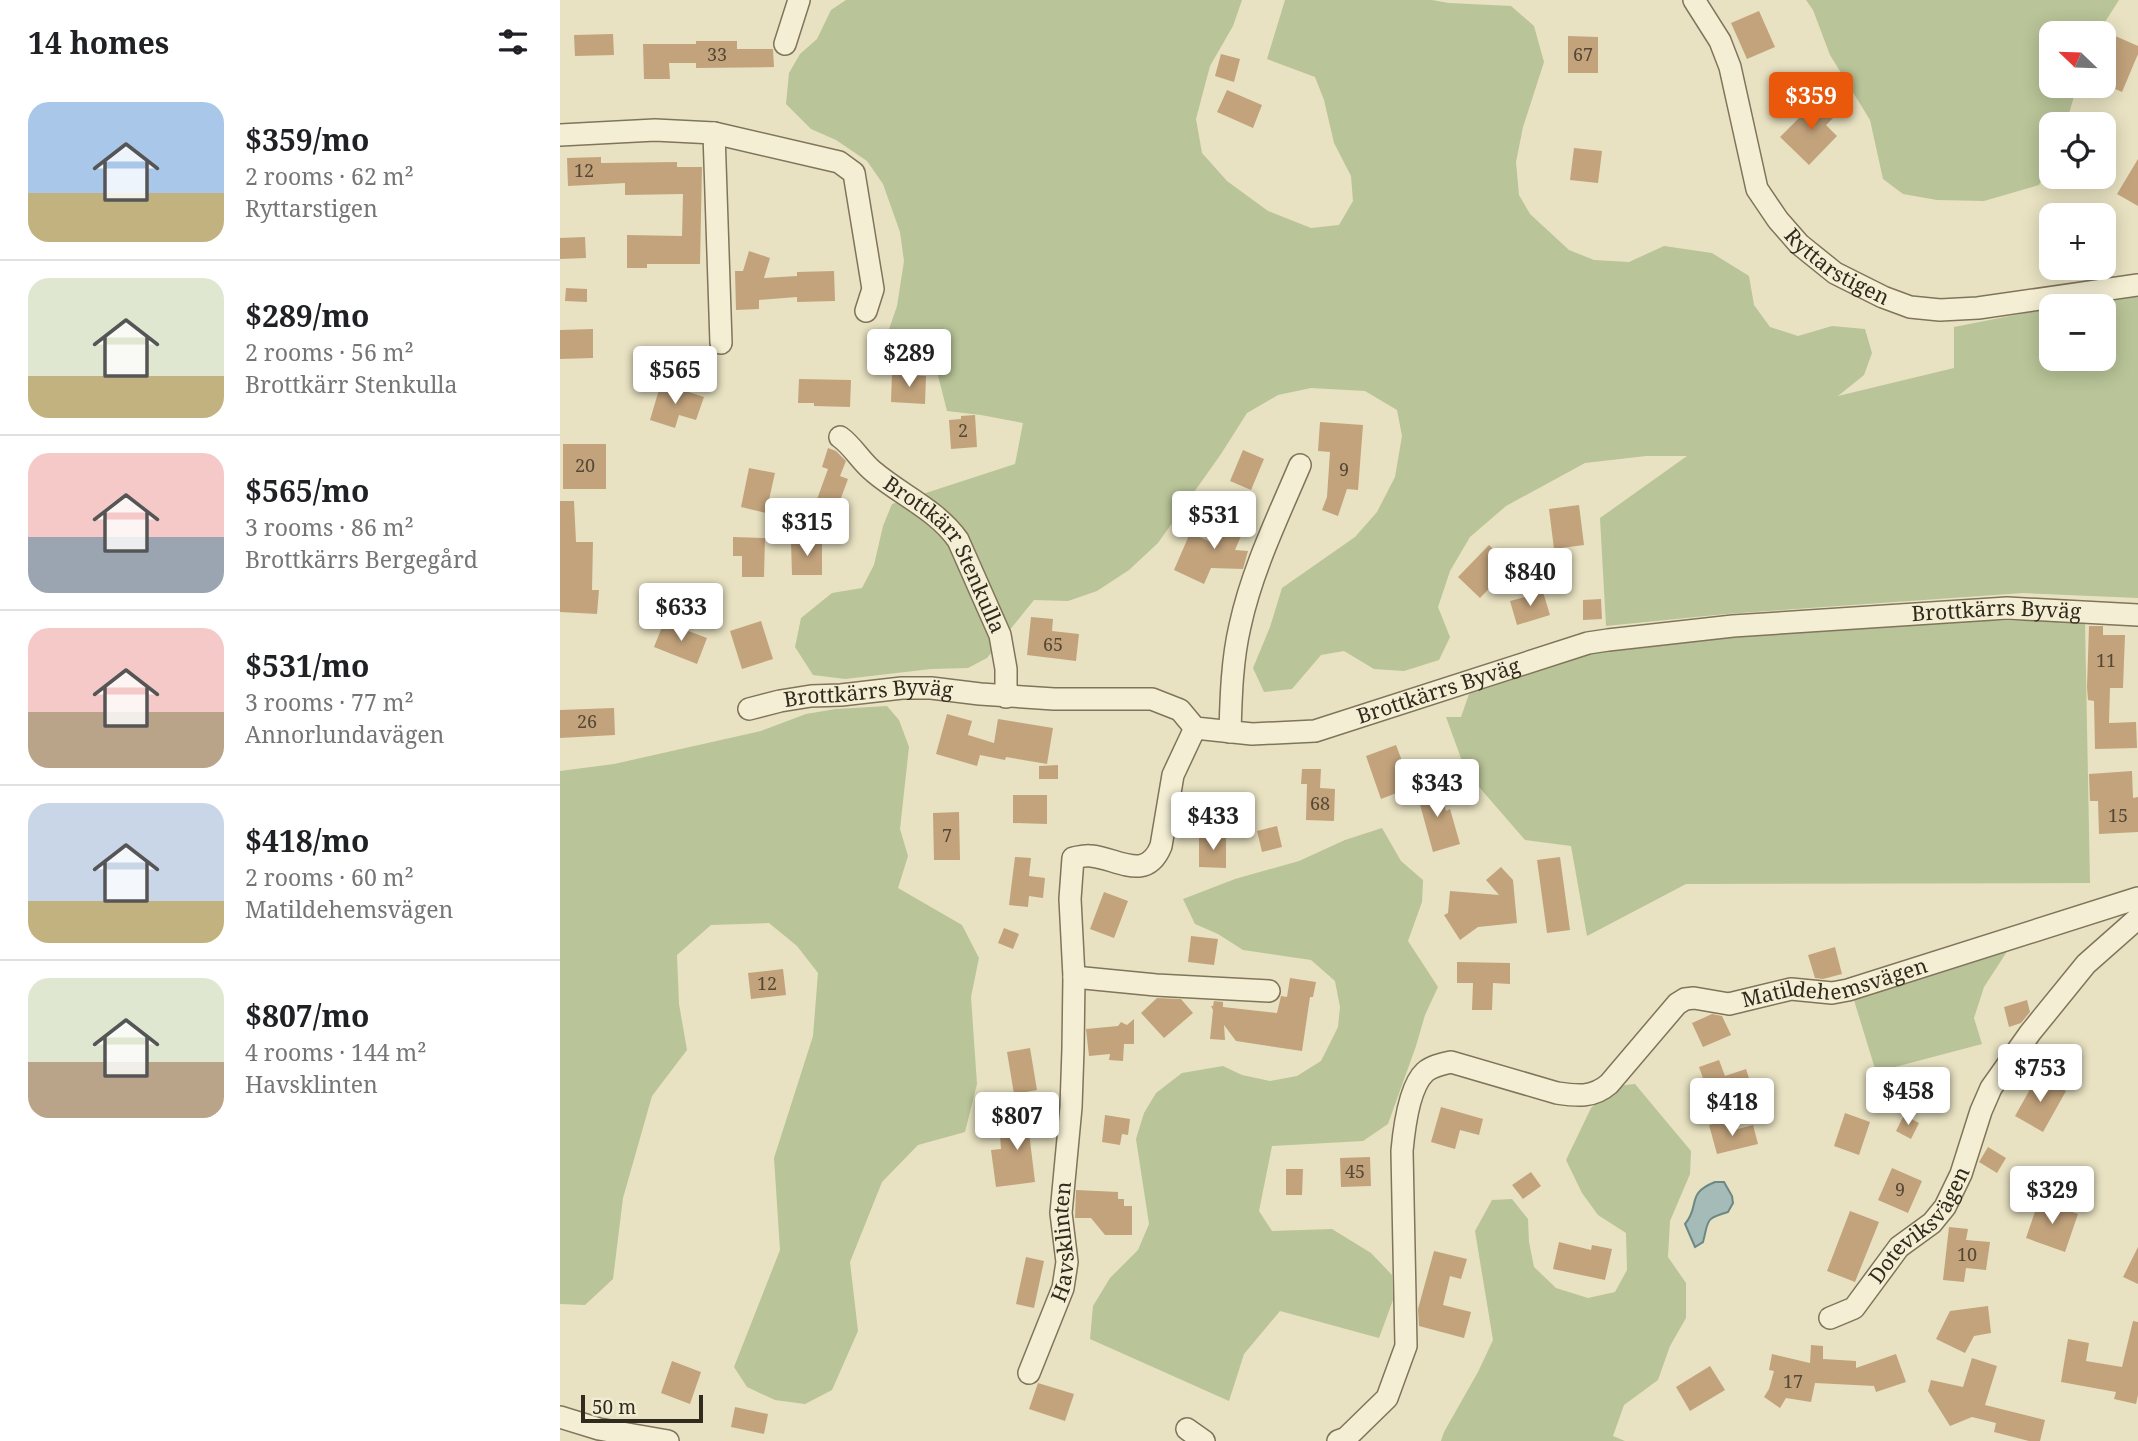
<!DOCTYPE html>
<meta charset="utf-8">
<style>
:root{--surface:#fff;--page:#f2f2f2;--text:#202124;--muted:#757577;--line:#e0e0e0;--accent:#ea580c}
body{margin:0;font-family:"Noto Serif",serif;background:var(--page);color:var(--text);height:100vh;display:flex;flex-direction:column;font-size:26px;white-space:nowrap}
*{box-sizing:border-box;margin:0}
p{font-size:23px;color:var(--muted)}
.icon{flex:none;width:38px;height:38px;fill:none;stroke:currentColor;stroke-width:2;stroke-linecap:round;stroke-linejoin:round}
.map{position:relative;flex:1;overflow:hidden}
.sheet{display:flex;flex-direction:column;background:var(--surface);width:560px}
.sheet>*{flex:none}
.needle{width:46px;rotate:293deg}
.fabs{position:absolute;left:1479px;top:21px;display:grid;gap:14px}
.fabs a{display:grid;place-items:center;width:77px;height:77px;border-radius:14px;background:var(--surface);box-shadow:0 4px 18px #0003;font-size:35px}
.scale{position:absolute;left:21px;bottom:18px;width:122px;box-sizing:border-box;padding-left:7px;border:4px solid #312a1e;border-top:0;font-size:19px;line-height:24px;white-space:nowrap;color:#312a1e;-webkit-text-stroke:5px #f0ecd1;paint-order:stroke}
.price{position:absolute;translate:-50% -60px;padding:0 16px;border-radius:7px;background:#fff;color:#222;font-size:23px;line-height:46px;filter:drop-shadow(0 2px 4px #0008)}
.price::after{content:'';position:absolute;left:50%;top:42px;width:21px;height:16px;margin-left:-10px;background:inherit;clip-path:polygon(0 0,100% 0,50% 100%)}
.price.selected{background:var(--accent);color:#fff}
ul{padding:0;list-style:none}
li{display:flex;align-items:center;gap:21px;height:175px;padding:0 28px}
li+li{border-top:2px solid var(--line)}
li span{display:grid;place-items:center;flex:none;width:196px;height:140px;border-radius:21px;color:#555}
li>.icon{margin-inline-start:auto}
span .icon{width:84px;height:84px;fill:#fffc;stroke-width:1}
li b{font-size:30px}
h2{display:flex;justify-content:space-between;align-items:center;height:84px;padding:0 28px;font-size:30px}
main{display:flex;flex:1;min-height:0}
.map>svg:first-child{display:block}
.green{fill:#b9c498}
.water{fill:#a4bbb8;stroke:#6c8885;stroke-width:2}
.building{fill:#c2a37c}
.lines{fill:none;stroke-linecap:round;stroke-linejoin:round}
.minor-casing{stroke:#80745b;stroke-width:24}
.minor{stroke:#f4efd4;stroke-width:21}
.labels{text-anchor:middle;stroke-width:5;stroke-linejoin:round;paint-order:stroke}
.number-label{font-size:18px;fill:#554836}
.street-label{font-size:21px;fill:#312a1e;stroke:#f0ecd1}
</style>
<main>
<section class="sheet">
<h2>14 homes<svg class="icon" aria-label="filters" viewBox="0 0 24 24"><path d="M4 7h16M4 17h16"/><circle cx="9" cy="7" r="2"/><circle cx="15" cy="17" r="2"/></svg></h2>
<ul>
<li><span style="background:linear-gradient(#a9c7e8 65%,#c2b280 0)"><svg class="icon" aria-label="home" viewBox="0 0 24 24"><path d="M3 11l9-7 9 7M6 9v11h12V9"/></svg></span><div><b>$359/mo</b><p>2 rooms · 62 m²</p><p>Ryttarstigen</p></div></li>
<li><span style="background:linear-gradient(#dfe7d0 70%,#c2b280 0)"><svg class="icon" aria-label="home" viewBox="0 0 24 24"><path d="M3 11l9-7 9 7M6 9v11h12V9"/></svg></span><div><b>$289/mo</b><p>2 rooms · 56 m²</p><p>Brottkärr Stenkulla</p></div></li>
<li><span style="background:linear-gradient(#f6c9c9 60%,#9aa5b1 0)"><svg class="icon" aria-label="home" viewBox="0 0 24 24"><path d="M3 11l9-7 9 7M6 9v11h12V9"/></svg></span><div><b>$565/mo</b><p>3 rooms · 86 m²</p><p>Brottkärrs Bergegård</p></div></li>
<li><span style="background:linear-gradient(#f6c9c9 60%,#b9a48a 0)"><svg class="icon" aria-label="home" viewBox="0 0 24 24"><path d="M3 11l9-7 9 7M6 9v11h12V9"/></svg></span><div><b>$531/mo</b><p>3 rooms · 77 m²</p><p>Annorlundavägen</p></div></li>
<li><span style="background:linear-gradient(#c9d6e8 70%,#c2b280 0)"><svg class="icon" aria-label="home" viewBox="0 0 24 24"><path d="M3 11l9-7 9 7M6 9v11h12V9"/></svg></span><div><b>$418/mo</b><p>2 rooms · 60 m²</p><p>Matildehemsvägen</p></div></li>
<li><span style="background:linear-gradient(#dfe7d0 60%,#b9a48a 0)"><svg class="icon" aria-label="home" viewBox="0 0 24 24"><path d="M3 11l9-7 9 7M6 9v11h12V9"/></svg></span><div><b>$807/mo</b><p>4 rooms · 144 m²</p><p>Havsklinten</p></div></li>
</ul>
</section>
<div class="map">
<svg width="1578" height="1441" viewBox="0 0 1578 1441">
<rect width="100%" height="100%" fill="#e8e2c2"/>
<path class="green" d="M286 0H682L673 26 650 66 636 119 642 153 667 181 708 211 751 228 779 225 793 201 791 176 774 143 764 100 755 77 707 59 725 0H872L889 3 951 6 974 26 984 62 963 127 956 162 959 195 970 214 1009 250 1034 260 1069 262 1104 246 1152 253 1189 276 1194 305 1210 327 1238 336 1272 326 1305 329 1312 353 1304 375 1278 396 1394 368V327L1491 308V359H1544V306H1502L1544 298 1578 297V598L1463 593 1166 614 1046 626 1040 518 1127 456H1086L1025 463 946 506 910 537 890 571 878 607 890 637 879 660 844 671 814 669 784 651 761 655 732 689 704 692 693 668 710 627 722 588 795 537 817 512 835 477 842 436 837 410 805 391 751 388 718 395 687 413 661 454 598 543 569 570 537 591 508 601 474 600 427 658 408 668 371 669 285 679 253 675 235 647 241 618 272 593 302 588 314 565 323 526 332 504 455 464 463 423 421 415 387 411 367 332 324 344 337 306 344 261 340 232 323 184 307 161 276 140 251 129 226 104 229 73 240 54 257 39 271 10Z
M1246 0H1559L1538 33H1491V86H1517L1506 124H1491V160L1479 185 1424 201 1377 200 1343 194 1323 179 1310 120 1270 55 1253 10Z
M1351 620 1525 621 1530 883 1126 884 1027 936 1011 846 965 840 906 772 886 717H901L909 694 1046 648Z
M327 706 339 720 349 747 340 829 348 856 338 888 402 925 419 958 411 997 417 1084 405 1132 358 1145 322 1182 290 1262 298 1331 272 1390 245 1404 215 1400 187 1387 174 1367 220 1250 214 1158 253 1036 258 973 237 946 209 923 151 925 117 955 119 1004 127 1050 92 1096 63 1198 53 1279 25 1305 0 1304V771L54 764 201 731 246 714 276 709Z
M822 828 841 861 863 880 862 902 848 941 878 987 865 1015 856 1046 828 1124 803 1141 712 1146 699 1211 712 1231 772 1229 811 1253 832 1275 833 1300 819 1338 720 1311 684 1354 669 1401 530 1339 533 1306 550 1278 578 1250 589 1224 576 1139 584 1113 596 1093 622 1073 663 1066 682 1075 710 1081 737 1076 761 1061 778 1027 780 1007 775 981 751 960 683 950 658 934 635 924 623 899 675 879 739 861 785 840Z
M1448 950 1424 987 1414 1018 1422 1044 1316 1072 1293 997Z
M1075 1084 1131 1151 1130 1174 1110 1221 1108 1257 1126 1283V1318L1110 1346 1098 1380 1064 1405 1053 1436 1065 1441H881L884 1432 918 1372 933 1340 915 1231 932 1200 952 1199 968 1219 969 1242 974 1267 996 1288 1028 1298 1055 1292 1067 1270 1066 1233 1038 1215 1022 1193 1006 1160 1031 1108 1055 1086Z"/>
<path class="water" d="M1155 1182H1164L1172 1196 1173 1203 1168 1212C1144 1219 1149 1220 1143 1242L1135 1247 1125 1224C1141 1205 1125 1194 1155 1182Z"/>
<path class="building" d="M1199 11 1215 47 1187 59 1171 23Z
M53 34 54 55 15 56 14 35Z
M1553 35 1578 46V54L1562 92 1544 84V59Z
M1008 36 1038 37V73H1008Z
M136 41H177V49H213L214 67 136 68V63H109L110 79H84L83 44H136Z
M661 54 680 59 674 82 655 76Z
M667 90 702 105 693 128 657 112Z
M1259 98 1276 115 1266 125 1277 136 1249 165 1220 137Z
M1014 148 1042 151 1038 183 1010 180Z
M41 157V163L117 162V167H142L140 264H87V268H67V235L122 236 123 194 65 195V183L8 186 7 158Z
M1578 159V206L1557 194Z
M25 237 26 258 0 259V238Z
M189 251 210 258 204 278 237 276V272L274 271 275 301 237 302V297L199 300V309L176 310 175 271H183Z
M6 288 27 289V302L5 301Z
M33 329V358L0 359V330Z
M332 374 366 376 365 404 331 402Z
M239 379 291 380 290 407 254 406V403H238Z
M101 383 144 397 136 420 119 415 115 428 90 420Z
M415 415 417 447 391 449 389 420 401 419V416Z
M760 422 803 425 798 490 787 489 778 516 762 510 767 497 770 452 758 451Z
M3 444H46V489H3Z
M268 448 276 451 286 461 280 476 288 479 277 509 256 502 268 469 262 467Z
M683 450 704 459 691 490 670 481Z
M189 468 215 473 206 513 181 507Z
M0 501H14L16 542H33L32 590H39L37 614 0 612Z
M1019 505 1024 545 994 549 989 509Z
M673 508 690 515 675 550 688 551 683 569 651 568 644 584 614 570 630 533 658 545Z
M173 537 205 538 204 577H182V556H173Z
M262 541V575H232L231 542Z
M929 545 951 566 920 598 898 577Z
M983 592 990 615 957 625 950 601Z
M1041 599 1042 619 1023 620V600Z
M471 617 493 619 492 631 519 634 516 661 467 655Z
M201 621 213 659 182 669 170 631Z
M104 622 147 638 137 664 94 647Z
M1529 626H1543V635H1565L1563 688H1550L1549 723 1576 722 1577 748 1535 749 1534 701 1528 700 1527 687Z
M54 708 55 735 0 738V710Z
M387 714 412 721 408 735 434 743 438 719 493 728 487 764 446 757 445 760 420 755 417 766 376 754Z
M836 745 852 787 821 799 806 756Z
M498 765V779H479V766Z
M742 769H761L760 788 775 789 774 821 746 820 747 784H741Z
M1572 771 1573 798 1578 797V832L1539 834 1538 801H1530L1529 774Z
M878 784 886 811 890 809 900 844 873 852 856 790Z
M453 795H487V824L453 823Z
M399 812 400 860H374L373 813Z
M717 826 722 847 702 852 697 831Z
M639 837H666V868L639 867Z
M455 857 471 858 469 876 485 878 483 898 469 896 468 907 449 905Z
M1000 857 1010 930 987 933 977 860Z
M941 867 953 880 957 923 918 927 900 940 884 915 888 913 890 891 939 895 926 880Z
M544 892 568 901 554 938 530 929Z
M444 928 459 934 453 949 438 943Z
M631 936 658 939 654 965 628 962Z
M1275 947 1282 974 1263 979 1255 978 1248 955Z
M897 962 950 963V984L933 983 932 1010H912L913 983H897Z
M223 969 226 995 191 999 188 973Z
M730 978 756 982 753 997H750L742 1051 676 1041 664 1025 665 1040 650 1039 653 1010 651 1006H653L654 1001 663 1002V1007L717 1013 721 996 727 997Z
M597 998 621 999 633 1013 604 1038 581 1013Z
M1467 1000 1470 1012 1461 1023 1449 1027 1444 1007Z
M1152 1014 1162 1016 1171 1035 1143 1047 1132 1023Z
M574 1019V1044H564L563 1061 549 1060 550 1054 529 1056 526 1029 558 1026 561 1022 567 1025Z
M470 1048 477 1090 454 1094 447 1052Z
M1159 1060 1165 1076 1186 1069 1190 1081 1149 1095 1139 1067Z
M1478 1075 1506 1091 1483 1132 1455 1116Z
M1209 1101 1213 1121 1197 1124 1193 1105Z
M466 1106 487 1113 481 1129 468 1124 475 1182 436 1187 431 1150 441 1149 440 1134 457 1131Z
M881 1107 923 1119 919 1135 900 1130 895 1149 871 1142Z
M1285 1113 1310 1122 1299 1155 1274 1146Z
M545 1115 570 1119 568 1135 562 1134 560 1145 542 1142Z
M1344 1115 1359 1123 1351 1139 1336 1131Z
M1161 1122 1171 1131 1193 1125 1198 1144 1157 1154 1149 1125Z
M1428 1147 1446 1158 1437 1173 1419 1162Z
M810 1157 811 1186 781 1187 780 1158Z
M1332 1168 1362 1181 1348 1213 1318 1200Z
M726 1169H743L742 1195H726Z
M971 1172 981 1186 963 1199 952 1185Z
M516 1190 558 1192V1199H564V1206H572V1235H545L531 1218H515Z
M1479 1200 1518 1214 1505 1252 1466 1238Z
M1290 1211 1319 1222 1295 1282 1267 1271Z
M1389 1227 1408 1229 1406 1240 1430 1242 1426 1270 1406 1268 1404 1282 1383 1280Z
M999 1242 1031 1250 1032 1245 1052 1249 1045 1280 993 1269Z
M1578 1247V1284L1563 1277Z
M874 1251 907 1259 901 1279 890 1276 883 1305 911 1312 904 1338 859 1326 858 1309Z
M466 1257 484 1261 474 1308 456 1304Z
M1428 1306 1431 1333 1414 1336 1405 1353 1376 1339 1390 1311Z
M1573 1321 1578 1322V1395L1576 1404 1554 1399 1556 1392 1501 1382 1508 1339 1529 1343 1526 1361 1562 1367Z
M1251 1345 1263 1346V1359L1296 1361V1368L1336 1354 1346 1382 1316 1392 1314 1386 1255 1383 1251 1402 1226 1398 1220 1408 1204 1397 1209 1389 1214 1371 1209 1370 1212 1354 1250 1363Z
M1412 1358 1437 1366 1425 1405 1485 1420 1480 1441H1469L1434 1432 1436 1423 1412 1417 1390 1426 1368 1391 1371 1380 1403 1387Z
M112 1361 141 1372 130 1404 101 1393Z
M1150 1366 1165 1390 1130 1411 1116 1387Z
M478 1383 514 1394 505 1421 469 1409Z
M175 1407 208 1414 204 1434 171 1427Z"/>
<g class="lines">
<g class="minor-casing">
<g id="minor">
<path id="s1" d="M1134 0 1160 41 1170 67 1197 189 1218 220 1239 244 1275 273 1323 297 1350 307 1380 310 1418 308 1578 285"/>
<path d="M225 44 239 0"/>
<path d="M154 133 161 343"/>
<path d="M0 135 95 130 154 133 279 162 294 173 313 289 306 311"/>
<path id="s2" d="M280 437C293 446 301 462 314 472 341 495 377 510 398 540L440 635 446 669V697"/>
<path id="s3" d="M189 709 220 701 251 696 281 695 342 688H371L420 694 494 699H592L620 710 635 728 692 734 755 731 1028 643 1048 640 1173 626 1447 608 1578 615"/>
<path d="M670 732C671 697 672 660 680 626 692 570 718 517 740 465"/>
<path d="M514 977 596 985 709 991"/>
<path id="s4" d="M1270 1318 1294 1308 1339 1247 1372 1223 1385 1207 1401 1174 1421 1111 1431 1088 1470 1033 1526 964 1578 918"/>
<path id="s5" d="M469 1373 503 1288 507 1262 501 1213 511 1107 513 1049 514 977 510 899 513 858C519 857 525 855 531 856 557 858 586 883 601 846L613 775 635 728"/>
<path d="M0 1417 39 1429 108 1441"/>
<path d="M627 1429 644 1441"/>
<path id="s6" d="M778 1441 786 1438 827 1398 846 1346 842 1151C844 1129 849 1087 865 1072 872 1066 882 1064 891 1062L997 1093C1017 1096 1033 1098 1049 1084L1117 1004 1125 999 1134 998 1169 1004 1231 989 1272 993 1288 990 1578 898"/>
</g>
</g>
<use href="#minor" class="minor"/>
</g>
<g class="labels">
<g class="number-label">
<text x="157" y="61">33</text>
<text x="1023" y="61">67</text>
<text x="24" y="177">12</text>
<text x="403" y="437">2</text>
<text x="25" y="472">20</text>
<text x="784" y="476">9</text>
<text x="493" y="651">65</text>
<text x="1546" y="667">11</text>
<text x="27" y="728">26</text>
<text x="760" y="810">68</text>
<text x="1558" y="822">15</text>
<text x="387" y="842">7</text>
<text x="207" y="990">12</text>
<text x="795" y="1178">45</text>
<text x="1340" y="1196">9</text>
<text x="1407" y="1261">10</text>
<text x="1233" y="1388">17</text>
</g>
<g class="street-label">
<text dy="7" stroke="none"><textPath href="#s1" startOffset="315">Ryttarstigen</textPath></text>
<text dy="7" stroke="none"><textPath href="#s2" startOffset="161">Brottkärr Stenkulla</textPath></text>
<text dy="7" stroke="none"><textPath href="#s3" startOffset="1276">Brottkärrs Byväg</textPath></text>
<text dy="7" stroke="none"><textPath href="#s3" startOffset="709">Brottkärrs Byväg</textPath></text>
<text dy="7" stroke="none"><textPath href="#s3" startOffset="121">Brottkärrs Byväg</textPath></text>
<text dy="7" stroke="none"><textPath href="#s6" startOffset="861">Matildehemsvägen</textPath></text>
<text dy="7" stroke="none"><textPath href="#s4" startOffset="133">Doteviksvägen</textPath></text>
<text dy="7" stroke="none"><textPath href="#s5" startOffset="138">Havsklinten</textPath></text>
</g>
</g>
</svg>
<div class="fabs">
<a><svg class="needle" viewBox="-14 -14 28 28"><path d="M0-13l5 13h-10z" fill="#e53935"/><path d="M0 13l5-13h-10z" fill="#757577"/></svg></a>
<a><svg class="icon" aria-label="locate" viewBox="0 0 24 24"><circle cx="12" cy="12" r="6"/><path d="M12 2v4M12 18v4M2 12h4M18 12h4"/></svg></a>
<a>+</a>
<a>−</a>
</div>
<div class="scale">50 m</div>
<b class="price selected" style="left:1251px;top:132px">$359</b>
<b class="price" style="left:349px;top:389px">$289</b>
<b class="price" style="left:115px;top:406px">$565</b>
<b class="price" style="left:654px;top:551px">$531</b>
<b class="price" style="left:247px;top:558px">$315</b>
<b class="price" style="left:970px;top:608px">$840</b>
<b class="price" style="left:121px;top:643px">$633</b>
<b class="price" style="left:877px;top:819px">$343</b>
<b class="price" style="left:653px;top:852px">$433</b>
<b class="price" style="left:1480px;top:1104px">$753</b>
<b class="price" style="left:1348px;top:1127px">$458</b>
<b class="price" style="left:1172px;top:1138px">$418</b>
<b class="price" style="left:457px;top:1152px">$807</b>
<b class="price" style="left:1492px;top:1226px">$329</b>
</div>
</main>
